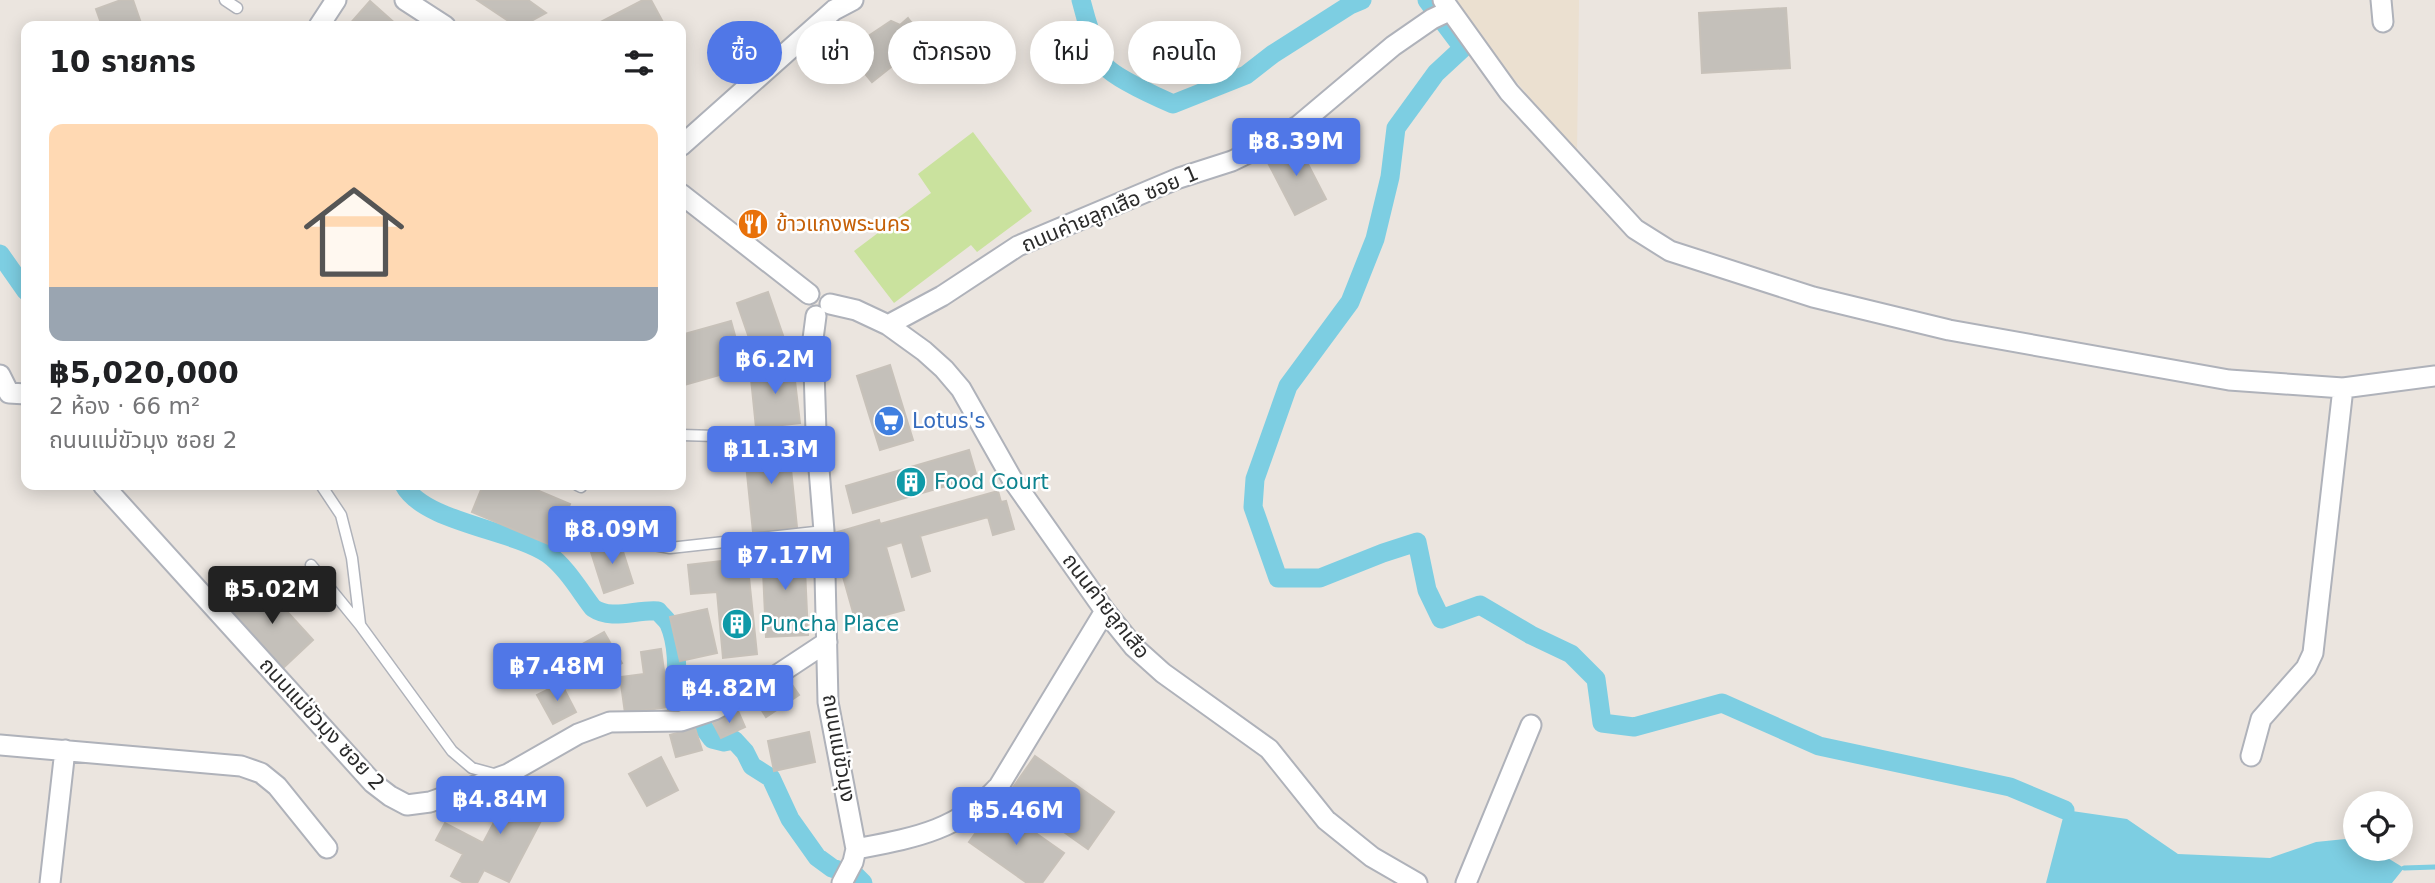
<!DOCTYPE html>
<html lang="th">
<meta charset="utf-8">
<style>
:root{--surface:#fff;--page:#f2f2f2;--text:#202124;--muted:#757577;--accent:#5077e7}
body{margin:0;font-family:"DejaVu Sans","Noto Sans Thai",sans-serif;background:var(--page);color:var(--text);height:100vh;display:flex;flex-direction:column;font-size:26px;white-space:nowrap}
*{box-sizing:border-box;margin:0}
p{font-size:23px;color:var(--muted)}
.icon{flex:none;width:38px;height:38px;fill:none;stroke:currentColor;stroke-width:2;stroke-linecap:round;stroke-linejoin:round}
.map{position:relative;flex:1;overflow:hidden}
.drawer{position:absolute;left:21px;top:21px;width:665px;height:469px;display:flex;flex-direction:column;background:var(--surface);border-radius:14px;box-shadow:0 4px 18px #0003}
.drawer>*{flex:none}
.hud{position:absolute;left:707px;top:21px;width:665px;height:63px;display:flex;gap:14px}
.tools{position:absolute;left:2343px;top:791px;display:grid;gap:14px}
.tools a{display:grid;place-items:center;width:70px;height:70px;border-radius:50%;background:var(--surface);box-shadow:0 4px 18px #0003;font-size:35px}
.price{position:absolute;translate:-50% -60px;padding:0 16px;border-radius:7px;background:var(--accent);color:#fff;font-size:23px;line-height:46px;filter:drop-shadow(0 2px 4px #0008)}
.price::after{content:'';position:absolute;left:50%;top:42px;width:21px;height:16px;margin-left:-10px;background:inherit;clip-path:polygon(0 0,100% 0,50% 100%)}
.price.active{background:#222;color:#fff}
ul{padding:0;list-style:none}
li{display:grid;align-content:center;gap:14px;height:371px;padding:0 28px}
li span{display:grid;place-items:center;height:217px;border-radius:14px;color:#555}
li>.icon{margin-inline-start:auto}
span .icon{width:126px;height:126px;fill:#fffc;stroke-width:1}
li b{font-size:30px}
h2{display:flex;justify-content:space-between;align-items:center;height:84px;padding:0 28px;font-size:30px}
.tag{padding:0 24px;border-radius:32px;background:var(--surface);box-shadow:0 4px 18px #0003;font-size:24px;line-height:63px}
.tag.active{background:var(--accent);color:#fff}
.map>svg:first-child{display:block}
.education{fill:#ebe0d0}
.pitch{fill:#cae29e}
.water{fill:#7dcee2}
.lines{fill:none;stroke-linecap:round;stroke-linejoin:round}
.stream{stroke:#7dcee2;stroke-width:5}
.canal{stroke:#7dcee2;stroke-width:19}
.building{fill:#c4c0ba;stroke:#c7c1b9;stroke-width:2}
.lane-casing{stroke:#afb2ba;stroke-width:13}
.street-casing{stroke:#afb2ba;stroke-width:23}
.lane{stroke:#fff;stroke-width:10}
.street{stroke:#fff;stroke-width:19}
.labels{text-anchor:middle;stroke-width:5;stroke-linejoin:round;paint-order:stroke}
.street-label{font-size:21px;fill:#2b2b2b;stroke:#fff}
.food-label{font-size:21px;fill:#c56008;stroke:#fff;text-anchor:start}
.shop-label{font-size:21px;fill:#366cbe;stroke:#fff;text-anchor:start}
.culture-label{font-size:21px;fill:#0d838f;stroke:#fff;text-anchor:start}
</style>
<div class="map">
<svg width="2435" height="883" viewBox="0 0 2435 883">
<rect width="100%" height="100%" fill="#ebe5df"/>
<path class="education" d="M1456 0H1579L1577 152 1507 71Z"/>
<path class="pitch" d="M973 132 1032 211 977 252 971 245 894 303 854 251 931 193 918 174Z"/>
<path class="water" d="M2065 810 2127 819 2178 854 2270 858 2316 842 2355 838 2356 849H2373L2404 868 2392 883H2046Z"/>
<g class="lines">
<path class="stream" d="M2404 868 2435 867"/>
<path class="canal" d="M1081 0C1085 16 1096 55 1106 67 1116 78 1157 97 1173 104L1246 75 1273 54 1350 5 1362 0
M1427 0 1463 48 1436 73 1396 128 1390 177 1375 239 1350 302 1288 386 1255 479 1253 507 1278 578H1320L1383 553 1417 542 1427 590 1441 619 1480 605 1531 635 1571 654 1596 679 1602 723 1634 727 1722 703 1819 746 2010 787 2065 810
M0 254 26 291
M404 485C423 522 514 530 548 554 566 567 580 591 593 608 612 621 636 609 658 611 661 615 667 620 669 624 680 649 676 681 676 707L687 719 701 724 712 739 724 742 734 740 745 752 752 766 771 778 790 819 817 857 832 868 841 871
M855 875 863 883"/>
</g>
<path class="building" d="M121 0H133L142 26H102L96 9Z
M477 0H528L546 13 522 26H516Z
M643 0H651L664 24 593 26Z
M370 1 398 26H348Z
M1786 8 1790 68 1702 73 1699 13Z
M908 18 925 40 872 82 846 51 891 21 900 25Z
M1296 141 1326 199 1295 215 1265 157Z
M768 292 788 350 757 361 737 303Z
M731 321 744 368 681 386V350L684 349 681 335Z
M793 364 800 423 756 428 750 369Z
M890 365 913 440 880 450 857 376Z
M788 440 797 527 753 532 744 445Z
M969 450 977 477 853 513 846 486Z
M483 485H525L570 504 553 546 472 512Z
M998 491 1001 502 1006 501 1014 529 993 535 988 517 920 536 930 571 912 577 902 542 886 547 904 610 856 623 831 534 879 520 880 524Z
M619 539 633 583 604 593 590 549Z
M804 547 808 635 766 637 762 549Z
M747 558 757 654 723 658 717 592 691 594 688 565Z
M262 584 313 640 282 669 230 613Z
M707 609 717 653 680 661 670 617Z
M604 632 622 663 597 677 579 646Z
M661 649 669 707 625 713 620 677 644 674 641 652Z
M788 679 799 695 766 717 756 701Z
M561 683 576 712 553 724 537 695Z
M738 711 745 727 721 738 713 723Z
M695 728 702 750 676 757 670 735Z
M809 732 815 762 774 771 768 741Z
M1035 756 1114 812 1088 849 1009 793Z
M661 757 678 790 647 806 629 774Z
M518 777 554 796 509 882 484 870 477 883H464L451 876 463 854 436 840 445 823 483 843Z
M996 805 1064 853 1042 883H1027L969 842Z"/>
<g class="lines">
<g class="lane-casing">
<path id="lane" d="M225 0 237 8
M681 435 752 437 816 432
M321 485 341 515 352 558 360 624
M577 485 581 487
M632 533 649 544 670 548 824 531
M311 565 360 625 452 751 472 768 494 774"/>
</g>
<g class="street-casing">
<path id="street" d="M405 0 445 26
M1443 0 1509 92 1635 229 1670 251 1813 297 1949 330 2229 380 2343 388 2435 376
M2381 0 2383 22
M319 26 336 0
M681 146 834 10 853 0
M681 194 809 294
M830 304 856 310 888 325 924 351 944 369 961 389 1012 479 1105 611 1134 647 1163 673 1269 749 1326 820 1372 857 1417 883
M816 316 813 339 816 432 824 531 828 702 856 849 853 862 842 883
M888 325 942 296 1018 246 1179 178 1232 161 1271 142 1298 126 1393 46 1432 19 1449 11
M0 375 9 393 26 394
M103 485 373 783 390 796 407 805 430 802 508 774 578 734 610 722 681 721 714 710 765 683 827 642
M0 745 241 766 261 773 277 786 327 848
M2251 756 2261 719 2306 668 2313 653 2343 388
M856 849C913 838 958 831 999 786L1105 611
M50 883 65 750
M1466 883 1531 725"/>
</g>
<use href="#lane" class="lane"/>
<use href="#street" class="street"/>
</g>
<defs>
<g id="restaurant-disc" transform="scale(1.575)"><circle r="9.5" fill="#e8710a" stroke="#fff"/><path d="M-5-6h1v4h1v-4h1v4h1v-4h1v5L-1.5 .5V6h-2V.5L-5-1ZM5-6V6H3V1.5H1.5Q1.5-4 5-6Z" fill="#fff"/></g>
<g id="supermarket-disc" transform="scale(1.575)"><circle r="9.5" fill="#3f7fe0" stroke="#fff"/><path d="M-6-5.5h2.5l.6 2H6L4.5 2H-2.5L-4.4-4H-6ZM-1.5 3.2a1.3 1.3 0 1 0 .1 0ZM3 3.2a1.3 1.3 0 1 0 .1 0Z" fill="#fff"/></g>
<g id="building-disc" transform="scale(1.575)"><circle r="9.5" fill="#0f9aa8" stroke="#fff"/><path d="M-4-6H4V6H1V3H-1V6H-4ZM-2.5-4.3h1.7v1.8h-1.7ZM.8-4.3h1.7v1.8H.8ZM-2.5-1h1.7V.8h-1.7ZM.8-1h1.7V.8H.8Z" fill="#fff"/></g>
</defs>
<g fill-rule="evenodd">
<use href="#restaurant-disc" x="753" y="224"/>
<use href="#supermarket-disc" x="889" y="421"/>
<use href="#building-disc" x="911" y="482"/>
<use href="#building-disc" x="737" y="624"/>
</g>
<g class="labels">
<g class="street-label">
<text transform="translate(1110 209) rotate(-23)" y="7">ถนนค่ายลูกเสือ ซอย 1</text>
<text transform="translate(1106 606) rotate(52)" y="7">ถนนค่ายลูกเสือ</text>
<text transform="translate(322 724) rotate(47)" y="7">ถนนแม่ขัวมุง ซอย 2</text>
<text transform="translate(839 748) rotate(80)" y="7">ถนนแม่ขัวมุง</text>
</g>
<g class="food-label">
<text x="776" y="231">ข้าวแกงพระนคร</text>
</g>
<g class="shop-label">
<text x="912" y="428">Lotus's</text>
</g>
<g class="culture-label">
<text x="934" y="489">Food Court</text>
<text x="760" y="631">Puncha Place</text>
</g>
</g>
</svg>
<div class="tools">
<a><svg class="icon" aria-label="locate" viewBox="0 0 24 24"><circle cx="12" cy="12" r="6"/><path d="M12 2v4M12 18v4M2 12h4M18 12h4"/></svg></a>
</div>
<b class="price" style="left:1296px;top:178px">฿8.39M</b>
<b class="price" style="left:775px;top:396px">฿6.2M</b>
<b class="price" style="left:771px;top:486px">฿11.3M</b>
<b class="price" style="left:612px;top:566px">฿8.09M</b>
<b class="price" style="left:785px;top:592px">฿7.17M</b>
<b class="price active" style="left:272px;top:626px">฿5.02M</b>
<b class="price" style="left:557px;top:703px">฿7.48M</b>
<b class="price" style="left:729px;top:725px">฿4.82M</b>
<b class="price" style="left:500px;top:836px">฿4.84M</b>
<b class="price" style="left:1016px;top:847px">฿5.46M</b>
<div class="hud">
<a class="tag active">ซื้อ</a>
<a class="tag">เช่า</a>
<a class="tag">ตัวกรอง</a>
<a class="tag">ใหม่</a>
<a class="tag">คอนโด</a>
</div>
<section class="drawer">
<h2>10 รายการ<svg class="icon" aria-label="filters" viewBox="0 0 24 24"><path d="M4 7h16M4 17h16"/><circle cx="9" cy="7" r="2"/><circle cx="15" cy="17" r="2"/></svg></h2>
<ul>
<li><span style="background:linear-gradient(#ffd9b3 75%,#9aa5b1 0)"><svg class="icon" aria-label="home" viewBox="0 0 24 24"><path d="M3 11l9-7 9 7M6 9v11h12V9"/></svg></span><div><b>฿5,020,000</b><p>2 ห้อง · 66 m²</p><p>ถนนแม่ขัวมุง ซอย 2</p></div></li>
</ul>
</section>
</div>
